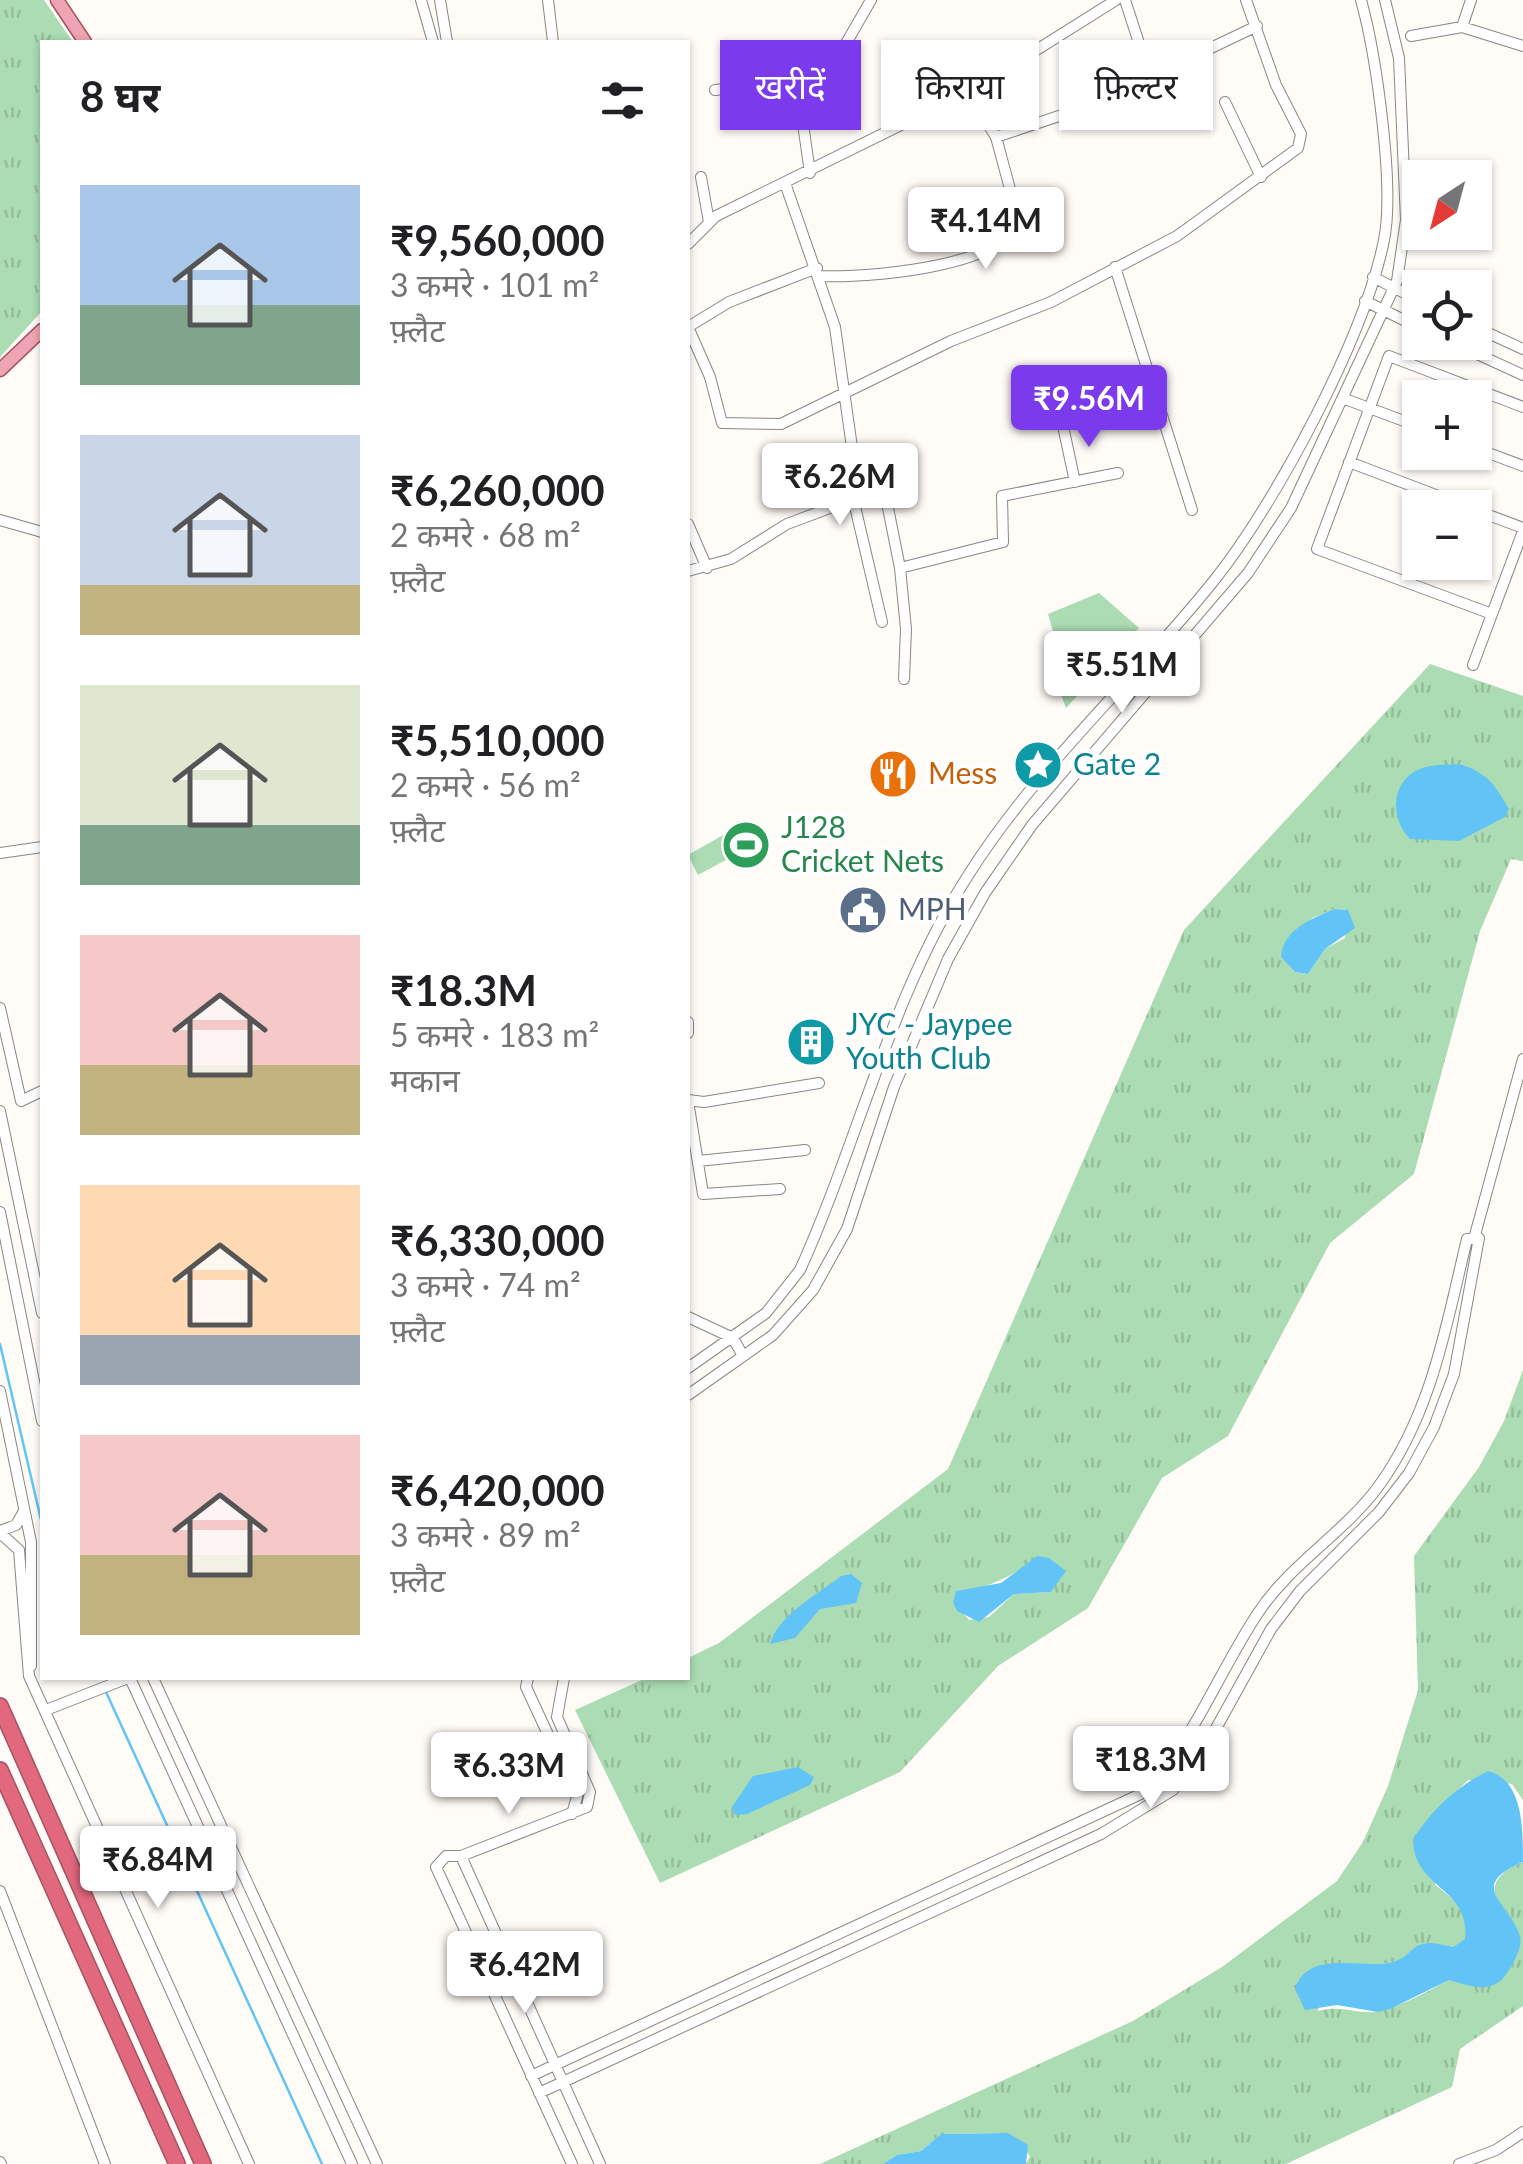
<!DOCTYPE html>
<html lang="hi">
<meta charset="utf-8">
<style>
:root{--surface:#fff;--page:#f6f6f6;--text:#202124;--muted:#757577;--accent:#7c3aed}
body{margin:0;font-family:Lato,"Noto Sans Devanagari",sans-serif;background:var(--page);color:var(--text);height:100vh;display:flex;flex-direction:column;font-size:38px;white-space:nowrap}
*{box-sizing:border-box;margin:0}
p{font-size:32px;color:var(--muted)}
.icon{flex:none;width:55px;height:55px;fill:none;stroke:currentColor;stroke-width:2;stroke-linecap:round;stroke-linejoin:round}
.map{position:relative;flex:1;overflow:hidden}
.details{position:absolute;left:40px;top:40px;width:650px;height:1640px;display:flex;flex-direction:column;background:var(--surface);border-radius:0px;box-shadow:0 2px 8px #0004}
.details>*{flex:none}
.top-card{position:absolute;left:720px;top:40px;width:652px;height:90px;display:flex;gap:20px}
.needle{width:65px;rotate:216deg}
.tools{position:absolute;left:1402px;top:160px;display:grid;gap:20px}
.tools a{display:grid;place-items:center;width:90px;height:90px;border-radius:0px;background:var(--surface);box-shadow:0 2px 8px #0004;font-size:50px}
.price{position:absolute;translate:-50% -85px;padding:0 22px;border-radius:10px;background:#fff;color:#222;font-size:32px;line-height:65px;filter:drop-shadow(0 2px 5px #0008)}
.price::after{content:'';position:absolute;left:50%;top:60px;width:30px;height:22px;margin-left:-15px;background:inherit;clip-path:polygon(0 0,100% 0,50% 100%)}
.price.active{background:var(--accent);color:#fff}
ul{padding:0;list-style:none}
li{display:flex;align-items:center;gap:30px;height:250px;padding:0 40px}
li span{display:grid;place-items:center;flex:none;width:280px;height:200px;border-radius:0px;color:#555}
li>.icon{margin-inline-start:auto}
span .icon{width:120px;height:120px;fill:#fffc;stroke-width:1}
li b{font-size:42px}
h2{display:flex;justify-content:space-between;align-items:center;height:120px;padding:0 40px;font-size:42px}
.tag{padding:0 35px;border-radius:0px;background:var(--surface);box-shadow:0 2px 8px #0004;font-size:35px;line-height:90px}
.tag.active{background:var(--accent);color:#fff}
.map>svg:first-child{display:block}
.grass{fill:url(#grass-tufts);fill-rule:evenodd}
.pitch{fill:#abdcb3}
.water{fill:#62c4f6}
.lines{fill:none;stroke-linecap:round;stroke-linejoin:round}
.stream{stroke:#62c4f6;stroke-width:2.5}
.minor-casing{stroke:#8a8683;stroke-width:12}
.major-casing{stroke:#a45462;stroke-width:15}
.highway-casing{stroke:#a45462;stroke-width:18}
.minor{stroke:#fff;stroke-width:10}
.major{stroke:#eea4b2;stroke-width:12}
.highway{stroke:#e2687e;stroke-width:15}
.labels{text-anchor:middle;stroke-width:9;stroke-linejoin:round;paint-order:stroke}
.culture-label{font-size:30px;fill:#0d838f;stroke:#fff;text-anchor:start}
.food-label{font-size:30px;fill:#c56008;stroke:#fff;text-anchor:start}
.leisure-label{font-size:30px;fill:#27864d;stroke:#fff;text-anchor:start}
.service-label{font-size:30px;fill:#4e5e75;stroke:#fff;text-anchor:start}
</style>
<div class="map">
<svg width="1523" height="2164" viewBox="0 0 1523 2164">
<defs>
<pattern id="grass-tufts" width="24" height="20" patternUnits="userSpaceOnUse" patternTransform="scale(2.5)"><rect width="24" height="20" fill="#abdcb3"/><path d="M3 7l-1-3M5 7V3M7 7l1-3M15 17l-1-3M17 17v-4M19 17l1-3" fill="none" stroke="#94bd9a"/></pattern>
</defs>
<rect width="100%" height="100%" fill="#fffbf7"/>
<path class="grass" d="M0 0H44L73 42H42V311L0 357Z
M1430 664 1523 696V861L1511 859 1480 931 1414 1174 1330 1243 1228 1436 1162 1478 1088 1608 998 1666 900 1772 660 1883 575 1710 646 1678H688V1658L719 1643 948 1469 1184 930ZM1334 909 1347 910 1345 938 1325 949 1308 974 1295 972 1281 957 1312 918ZM1037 1556 1051 1592 1014 1594 989 1617 969 1620 953 1602C983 1584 1011 1581 1037 1556Z
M1523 1370V1800L1512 1784 1468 1780 1448 1800 1435 1885C1457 1901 1468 1911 1466 1939L1453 1947C1405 1934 1420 1958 1388 1963 1370 1966 1349 1964 1331 1964L1318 2011C1342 2004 1360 2016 1380 2011 1424 2000 1481 1959 1519 1934 1497 1903 1476 1882 1523 1862V2006L1460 2049 1452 2087 1286 2164H1026L1030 2156 1008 2133 941 2134 921 2151 897 2155 883 2164H820L1133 2021 1222 1967 1337 1881 1363 1842 1388 1786 1418 1690 1414 1556 1479 1467 1504 1421Z"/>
<path class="pitch" d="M1099 593 1139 628 1066 708 1060 692 1066 678 1048 614Z
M725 834 737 854 698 875 688 855Z"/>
<path class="water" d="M1459 764C1487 772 1495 785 1509 809L1505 817 1459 841 1410 839C1388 817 1391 776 1426 767 1436 764 1449 765 1459 764Z
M1334 909 1348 910 1355 928 1325 949 1308 974 1295 972 1281 957C1282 930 1313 918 1334 909Z
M1037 1556 1049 1558 1066 1571 1051 1592 1014 1594 979 1622 957 1611 953 1602 956 1591 1001 1583Z
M851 1574 862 1583 856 1603 820 1609 795 1638 770 1644C778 1615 818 1594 841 1576Z
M798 1767 814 1777 810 1785 747 1814 735 1815 732 1807 753 1776Z
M1488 1771C1523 1780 1523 1827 1523 1862 1467 1886 1507 1901 1519 1933 1523 1943 1518 1954 1513 1963 1497 1995 1480 1989 1449 1980L1390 2009 1378 2012 1337 2005 1305 2010 1295 1989C1307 1950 1358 1968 1388 1963 1420 1957 1405 1934 1453 1947L1465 1939C1471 1887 1413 1889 1413 1839 1431 1811 1458 1785 1488 1771Z
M1008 2133 1028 2145 1026 2164H883L897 2155 921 2151 941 2134Z"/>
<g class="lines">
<path class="stream" d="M0 1344 42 1524
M106 1692 322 2164"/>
<g class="minor-casing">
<path id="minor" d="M421 0 433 42
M440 0 447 42
M548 0 553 42
M1462 27 1471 0
M1411 36 1462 27 1523 46
M1150 77 1257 26
M715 90 828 78
M968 92 996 137 1143 88 1150 77 1125 0
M1225 102 1261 177
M810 173 803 124 807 111 871 0
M701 177 709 222
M688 244 716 216 976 88 1116 0
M1115 267 1192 510
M817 268 729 302 688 327 710 377 722 423 781 424 951 341 1051 302 1177 236 1298 148 1301 134 1276 85 1246 0
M820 276C867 278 988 268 1017 228V215L996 137
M1373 277 1420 301
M1365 301 1420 328
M1475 327 1523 349
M1451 342 1523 375
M1345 399 1420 427
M1063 426 1075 482
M1475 448 1523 466
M1349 462 1470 508
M859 497 881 496 887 503 900 568 906 629 904 679
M854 502 882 622
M1475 510 1523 528
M0 520 42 532
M688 524 707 568
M900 568 1003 542 1002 496 1118 473
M688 571 731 559 787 524 859 497 835 327 785 183
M1492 614 1317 549 1389 356 1523 407
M1473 665 1523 531
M0 853 42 847
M0 1008 21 1101 42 1091
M688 1022V1033
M688 1100 704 1102 819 1083
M688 1101 703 1194 780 1189
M0 1111 42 1313
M698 1161 805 1150
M0 1212 42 1421
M1475 1235 1523 1059
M688 1317 733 1338 743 1356
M688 1368 766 1313 800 1270C859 1140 891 994 969 874 1038 765 1137 678 1216 578 1277 501 1365 336 1384 240 1395 187 1376 54 1361 0
M0 1391 31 1542V1666
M688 1395 773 1335 813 1290 847 1229 894 1087 948 959 985 893 1032 825 1248 573 1291 508 1397 281 1406 220 1399 58 1385 0
M0 1531 16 1525 24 1511
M0 1533 19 1550 29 1676 249 2164
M130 1678 352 2164
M153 1678 377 2164
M528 1678 526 1687 577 1797 572 1814
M564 1678 557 1717 590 1792 587 1807 461 1856H446L436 1867 572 2164
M46 1710 128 1678
M461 1856 600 2164
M0 1891 105 2164
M531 2076 1145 1792C1195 1739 1218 1673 1258 1613 1290 1564 1343 1534 1378 1487 1432 1413 1446 1326 1467 1239L1479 1238 1454 1374 1434 1427 1409 1473 1379 1512 1300 1591 1271 1629 1214 1732 1173 1790 1101 1834 539 2093
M0 2162 1 2164
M1459 2164 1496 2150 1523 2132"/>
</g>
<g class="major-casing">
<path id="major" d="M57 0 85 42
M0 370 42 330"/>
</g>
<g class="highway-casing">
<path id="highway" d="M0 1706 203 2164
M0 1770 177 2164"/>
</g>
<use href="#minor" class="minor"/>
<use href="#major" class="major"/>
<use href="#highway" class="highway"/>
</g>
<defs>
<g id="sight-disc" transform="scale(2.5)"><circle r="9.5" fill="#0f9aa8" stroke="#fff"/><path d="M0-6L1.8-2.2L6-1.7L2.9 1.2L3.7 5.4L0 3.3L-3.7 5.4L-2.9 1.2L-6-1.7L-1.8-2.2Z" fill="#fff"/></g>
<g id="restaurant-disc" transform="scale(2.5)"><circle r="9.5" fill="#e8710a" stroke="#fff"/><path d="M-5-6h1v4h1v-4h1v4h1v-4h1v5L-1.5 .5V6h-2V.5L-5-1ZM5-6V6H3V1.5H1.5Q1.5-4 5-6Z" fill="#fff"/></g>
<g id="stadium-disc" transform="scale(2.5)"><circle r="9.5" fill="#2e9e5b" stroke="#fff"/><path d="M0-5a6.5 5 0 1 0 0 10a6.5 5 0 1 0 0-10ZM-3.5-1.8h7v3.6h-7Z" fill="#fff"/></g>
<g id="civic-disc" transform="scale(2.5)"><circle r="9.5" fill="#5c6f8a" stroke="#fff"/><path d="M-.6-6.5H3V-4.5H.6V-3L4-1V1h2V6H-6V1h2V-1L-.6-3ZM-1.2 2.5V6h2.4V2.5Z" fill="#fff"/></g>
<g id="building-disc" transform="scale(2.5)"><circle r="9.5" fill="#0f9aa8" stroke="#fff"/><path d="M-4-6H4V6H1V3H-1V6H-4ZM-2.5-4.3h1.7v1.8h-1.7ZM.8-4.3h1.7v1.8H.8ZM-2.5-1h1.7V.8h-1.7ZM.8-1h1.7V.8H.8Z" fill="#fff"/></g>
</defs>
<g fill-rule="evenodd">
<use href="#sight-disc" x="1038" y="765"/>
<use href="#restaurant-disc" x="893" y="774"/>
<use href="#stadium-disc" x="746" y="845"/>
<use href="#civic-disc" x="863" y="910"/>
<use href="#building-disc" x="811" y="1042"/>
</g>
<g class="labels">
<g class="culture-label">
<text x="1073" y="775">Gate 2</text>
<text x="846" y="1035">JYC - Jaypee<tspan x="846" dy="34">Youth Club</tspan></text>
</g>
<g class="food-label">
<text x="928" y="784">Mess</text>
</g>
<g class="leisure-label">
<text x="781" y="838">J128<tspan x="781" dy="34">Cricket Nets</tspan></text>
</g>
<g class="service-label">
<text x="898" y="920">MPH</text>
</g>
</g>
</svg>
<div class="tools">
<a><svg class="needle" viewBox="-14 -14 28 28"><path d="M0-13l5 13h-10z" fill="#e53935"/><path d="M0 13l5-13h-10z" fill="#757577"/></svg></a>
<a><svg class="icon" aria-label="locate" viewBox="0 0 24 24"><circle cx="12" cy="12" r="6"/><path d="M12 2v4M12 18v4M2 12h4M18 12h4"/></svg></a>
<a>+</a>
<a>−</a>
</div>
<b class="price" style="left:986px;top:272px">₹4.14M</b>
<b class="price active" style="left:1089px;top:450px">₹9.56M</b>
<b class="price" style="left:840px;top:528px">₹6.26M</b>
<b class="price" style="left:1122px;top:716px">₹5.51M</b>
<b class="price" style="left:1151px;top:1811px">₹18.3M</b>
<b class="price" style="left:509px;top:1817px">₹6.33M</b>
<b class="price" style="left:158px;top:1911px">₹6.84M</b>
<b class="price" style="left:525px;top:2016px">₹6.42M</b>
<div class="top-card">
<a class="tag active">खरीदें</a>
<a class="tag">किराया</a>
<a class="tag">फ़िल्टर</a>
</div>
<section class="details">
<h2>8 घर<svg class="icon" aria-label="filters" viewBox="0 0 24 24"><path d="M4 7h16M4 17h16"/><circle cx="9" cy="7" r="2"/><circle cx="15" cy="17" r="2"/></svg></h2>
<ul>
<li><span style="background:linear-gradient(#a9c7e8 60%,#7fa58c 0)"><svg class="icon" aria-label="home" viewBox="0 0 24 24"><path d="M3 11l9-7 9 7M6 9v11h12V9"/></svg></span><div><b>₹9,560,000</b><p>3 कमरे · 101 m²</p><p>फ़्लैट</p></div></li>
<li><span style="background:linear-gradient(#c9d6e8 75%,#c2b280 0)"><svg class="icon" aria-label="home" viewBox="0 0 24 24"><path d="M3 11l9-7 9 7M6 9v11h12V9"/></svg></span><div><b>₹6,260,000</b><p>2 कमरे · 68 m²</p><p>फ़्लैट</p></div></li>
<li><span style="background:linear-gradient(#dfe7d0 70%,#7fa58c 0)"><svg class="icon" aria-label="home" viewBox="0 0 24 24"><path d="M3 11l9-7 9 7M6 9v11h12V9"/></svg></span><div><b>₹5,510,000</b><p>2 कमरे · 56 m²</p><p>फ़्लैट</p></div></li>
<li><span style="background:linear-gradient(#f6c9c9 65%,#c2b280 0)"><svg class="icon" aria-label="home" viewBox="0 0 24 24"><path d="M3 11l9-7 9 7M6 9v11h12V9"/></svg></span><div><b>₹18.3M</b><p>5 कमरे · 183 m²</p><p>मकान</p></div></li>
<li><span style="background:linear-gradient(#ffd9b3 75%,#9aa5b1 0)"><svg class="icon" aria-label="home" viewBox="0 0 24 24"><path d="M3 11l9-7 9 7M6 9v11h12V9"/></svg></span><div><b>₹6,330,000</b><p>3 कमरे · 74 m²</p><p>फ़्लैट</p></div></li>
<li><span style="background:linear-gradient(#f6c9c9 60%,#c2b280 0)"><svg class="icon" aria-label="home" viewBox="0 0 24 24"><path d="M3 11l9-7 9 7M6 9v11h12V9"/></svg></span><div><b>₹6,420,000</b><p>3 कमरे · 89 m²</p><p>फ़्लैट</p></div></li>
</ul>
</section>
</div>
